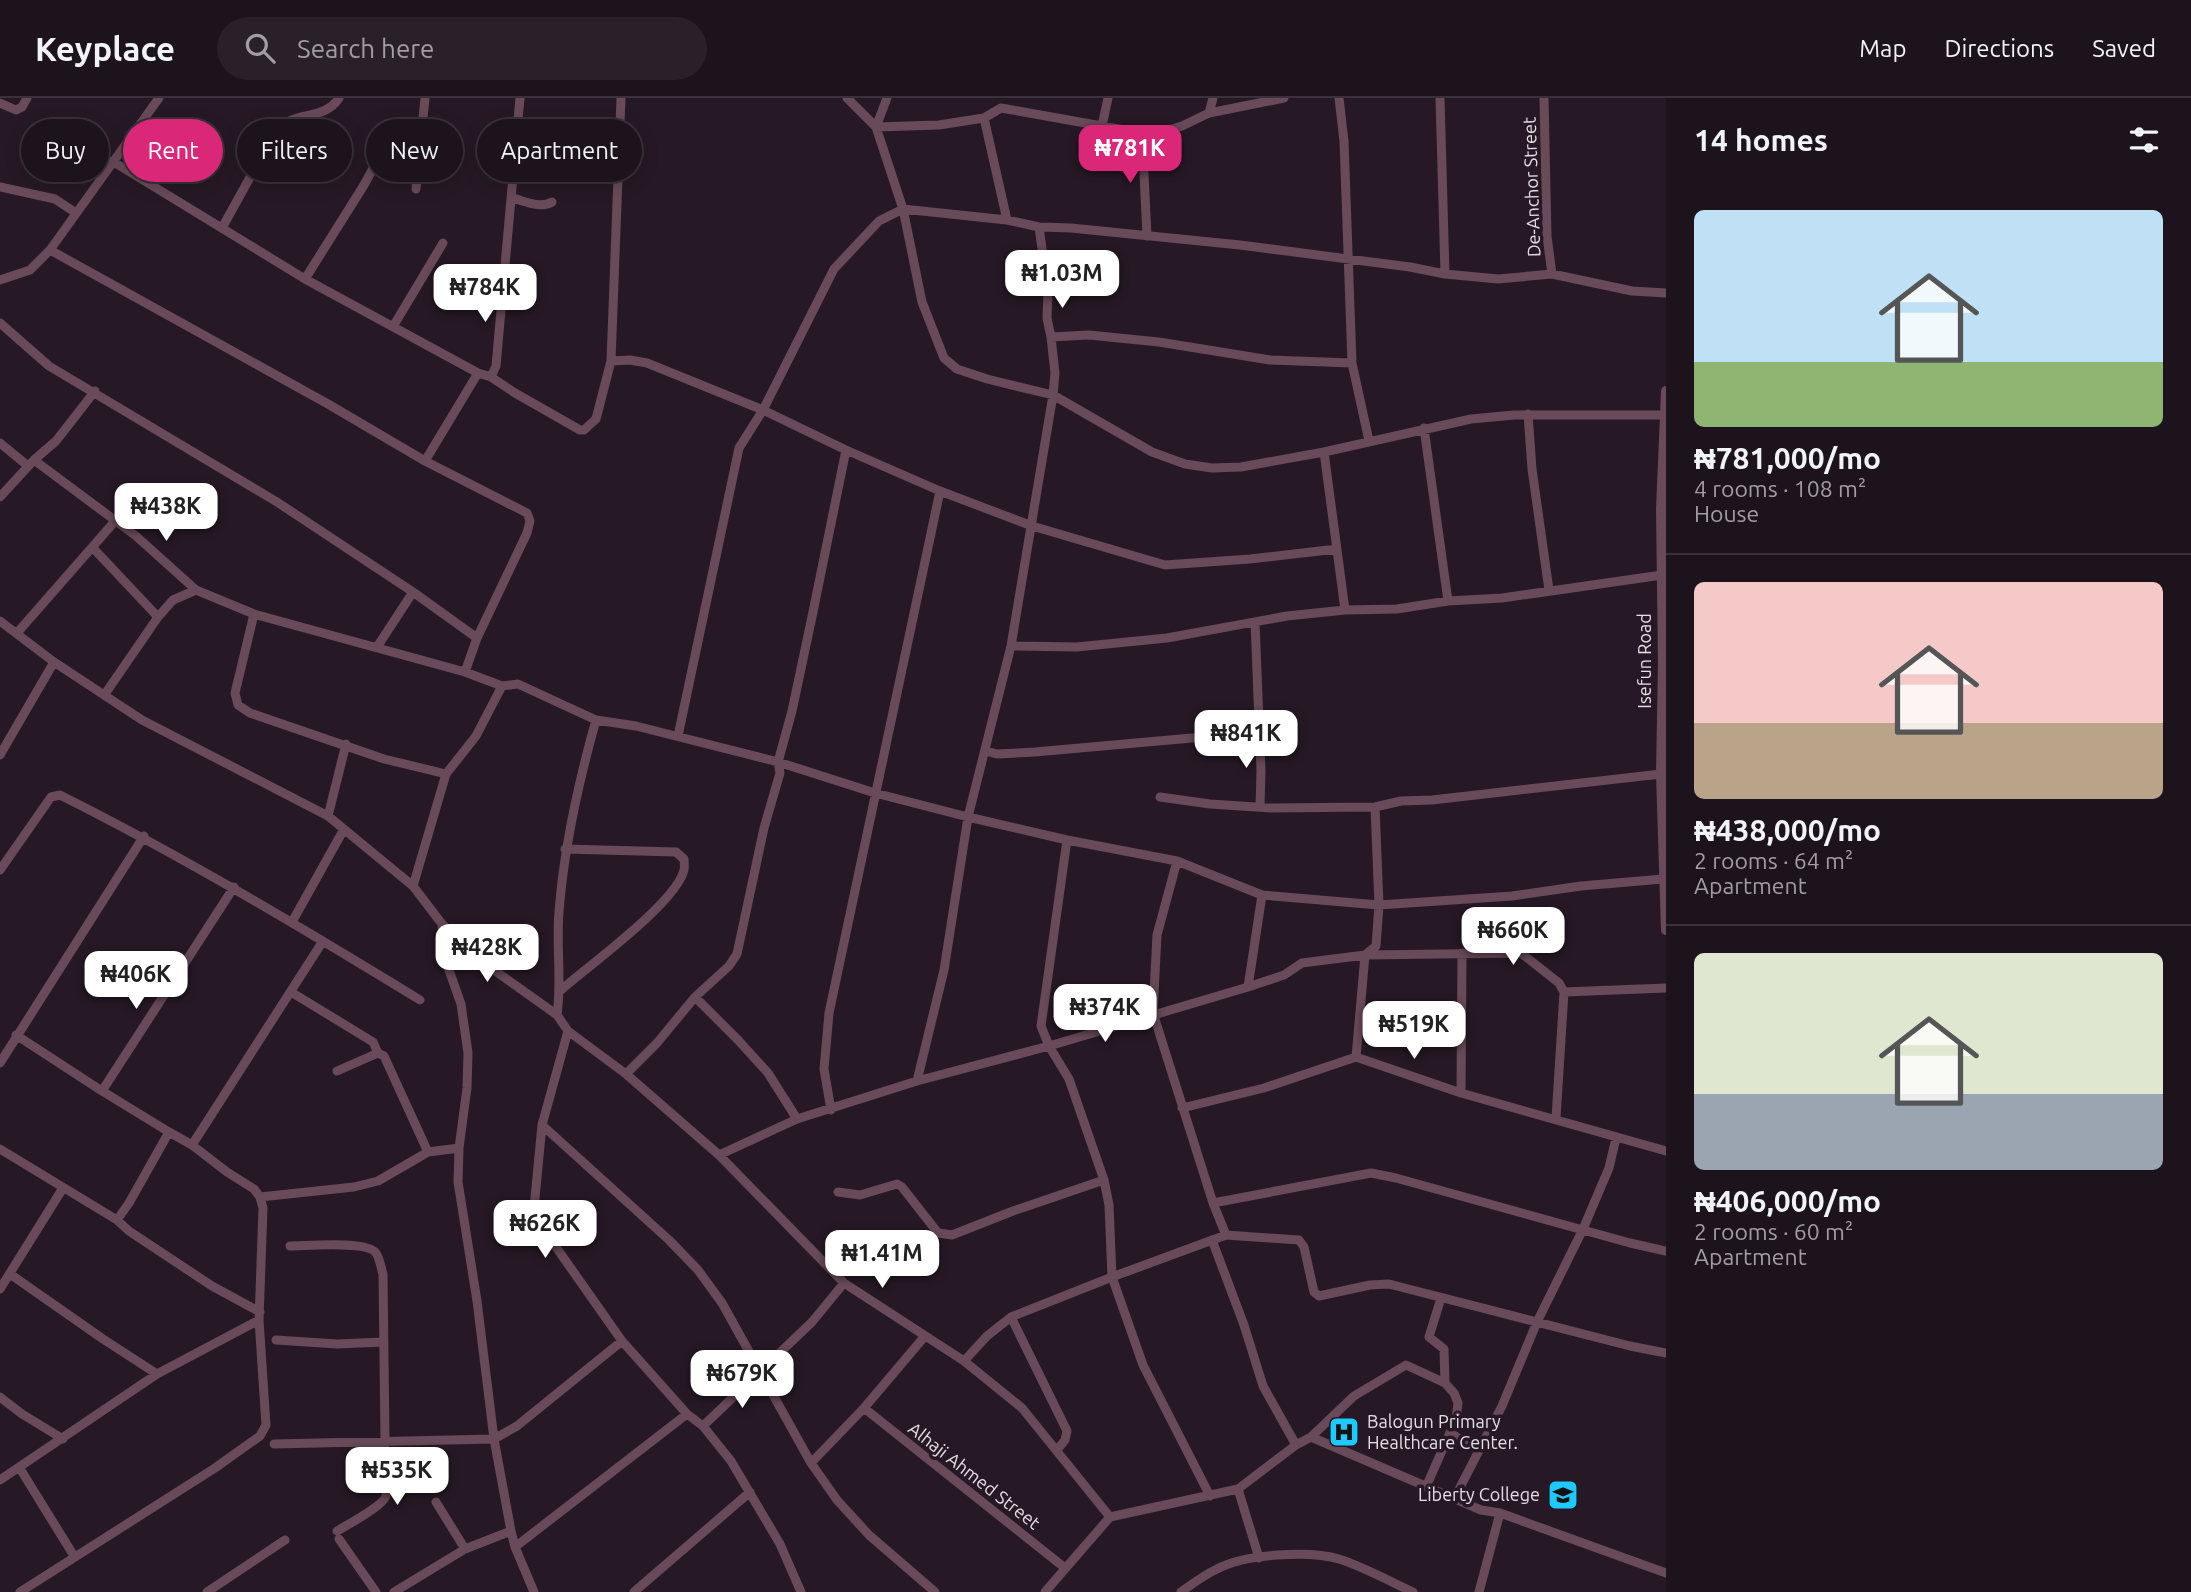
<!DOCTYPE html>
<meta charset="utf-8">
<style>
:root{--surface:#1c131c;--page:#292029;--text:#f1f3f6;--muted:#a09ea3;--line:#3a323b;--accent:#db2777}
body{margin:0;font-family:Ubuntu,sans-serif;background:var(--page);color:var(--text);height:100vh;display:flex;flex-direction:column;font-size:26px;white-space:nowrap}
*{box-sizing:border-box;margin:0}
p{font-size:23px;color:var(--muted)}
.icon{flex:none;width:38px;height:38px;fill:none;stroke:currentColor;stroke-width:2;stroke-linecap:round;stroke-linejoin:round}
.map{position:relative;flex:1;overflow:hidden}
.details{display:flex;flex-direction:column;background:var(--surface);width:525px}
.details>*{flex:none}
.hud{position:absolute;left:21px;top:21px;width:665px;height:63px;display:flex;gap:14px}
.price{position:absolute;translate:-50% -60px;padding:0 16px;border-radius:14px;background:#fff;color:#222;font-size:23px;line-height:46px;filter:drop-shadow(0 2px 4px #0008)}
.price::after{content:'';position:absolute;left:50%;top:42px;width:21px;height:16px;margin-left:-10px;background:inherit;clip-path:polygon(0 0,100% 0,50% 100%)}
.price.selected{background:var(--accent);color:#fff}
ul{padding:0;list-style:none}
li{display:grid;align-content:center;gap:14px;height:371px;padding:0 28px}
li+li{border-top:2px solid var(--line)}
li span{display:grid;place-items:center;height:217px;border-radius:10px;color:#555}
li>.icon{margin-inline-start:auto}
span .icon{width:126px;height:126px;fill:#fffc;stroke-width:1}
li b{font-size:30px}
h2{display:flex;justify-content:space-between;align-items:center;height:84px;padding:0 28px;font-size:30px}
.chip{padding:0 24px;border-radius:32px;background:var(--surface);box-shadow:0 4px 18px #0003,0 0 0 2px var(--line);font-size:24px;line-height:63px}
.chip.selected{background:var(--accent);color:#fff}
header{display:flex;align-items:center;gap:42px;box-sizing:border-box;height:98px;padding:0 35px;background:var(--surface);border-bottom:2px solid var(--line)}
header strong{font-size:33px}
nav{display:flex;gap:38px;margin-inline-start:auto;font-size:24px}
.search{width:490px;height:63px;background:var(--page);display:flex;align-items:center;gap:18px;box-sizing:border-box;padding:0 24px;border-radius:38px;color:var(--muted);font-size:26px}
main{display:flex;flex:1;min-height:0}
.map>svg:first-child{display:block}
.lines{fill:none;stroke-linecap:round;stroke-linejoin:round}
.minor{stroke:#694a58;stroke-width:9}
.tertiary{stroke:#694a58;stroke-width:10}
.labels{text-anchor:middle;stroke-width:7;stroke-linejoin:round;paint-order:stroke}
.street-label{font-size:18px;fill:#e6dde5;stroke:#261925}
.poi-label{font-size:18px;fill:#e6dde5;stroke:#261925;text-anchor:start}
</style>
<header>
<strong>Keyplace</strong>
<div class="search"><svg class="icon" aria-label="search" viewBox="0 0 24 24"><circle cx="10" cy="10" r="6"/><path d="M15 15l6 6"/></svg>Search here</div>
<nav><a>Map</a><a>Directions</a><a>Saved</a></nav>
</header>
<main>
<div class="map">
<svg width="1666" height="1494" viewBox="0 0 1666 1494">
<rect width="100%" height="100%" fill="#261925"/>
<g class="lines">
<path class="minor" d="M847 0 876 29 903 111 922 204 944 260 957 271 987 281 1053 297 1152 354 1185 366 1212 370 1241 369 1324 354 1471 321 1514 317H1666
M887 0 876 29 939 27 984 20 1001 10 1152 37 1182 28 1209 15 1284 0
M1339 0 1344 43 1352 265 1369 343
M1440 0 1445 176
M1544 0 1547 138 1552 176
M0 5 16 12 22 9 27 0
M1209 15 1213 0
M984 20 1007 122
M1102 28 1108 0
M1142 35 1147 138
M112 63 305 181 478 275 491 279 496 268 520 0
M0 89 55 101 76 115
M416 91 425 0
M512 100C525 103 540 111 552 104
M222 130 274 36C278 32 282 26 287 24 305 15 327 19 339 0
M50 152 328 306 425 363 527 415 530 423 527 435 477 540 465 574
M305 181 364 87 388 43 398 37 420 35
M0 182 30 172 50 152 159 0
M0 225 49 268 277 404 413 494 477 540
M394 227 443 145
M1051 239 1089 237 1159 244 1270 262 1352 265
M611 263 630 262 647 265 763 312 846 352 940 393 1032 428 1165 467 1250 461 1337 451
M491 279 515 295 580 332H584L596 321 611 263 621 0
M1528 316 1532 371 1549 492
M1424 330 1448 503
M0 345 28 368
M1324 354 1345 512
M34 362 136 438 196 492 254 516 465 574 502 588 518 586 596 622 636 628 778 664 875 695 968 719 1067 742 1177 763 1262 797 1379 807 1512 798 1581 788 1663 781
M425 363 478 275
M0 399 34 362 56 343 95 293
M93 450 158 519
M254 516 235 595 238 607 250 615 384 661 446 676
M0 523 54 564 142 622 328 718 413 788 442 826 480 862 557 917 568 933 626 976 719 1057 844 1185
M1255 524 1261 673 1260 709
M17 535 116 422
M1011 548 1077 549 1167 540 1287 518 1345 512 1397 511 1448 503 1502 500 1662 477
M377 549 413 494
M105 596 158 519 173 502 196 492
M678 638 739 350 763 312 834 171 879 123 903 111 1007 122 1039 129 1071 130 1240 147 1410 169 1445 176 1498 181 1552 176 1632 193 1666 195
M986 653 997 656 1035 654 1259 634
M0 657 54 564
M1160 699 1210 706 1271 710 1375 709 1401 703 1432 702 1661 676
M328 718 346 646
M1067 742 1041 928 1049 948 1069 981 1104 1082 1109 1107 1112 1179 1011 1219 987 1238 964 1263 1022 1310 1110 1419
M1177 763 1157 837 1153 915 1213 1105 1226 1137
M0 772 51 699 60 697C184 759 302 830 420 902
M413 788 446 676 476 638 502 588
M292 824 344 731
M442 826 444 858 461 906 468 955 467 990 459 1050 458 1084 477 1203 494 1341 511 1433 515 1449 534 1494
M1248 889 1262 797
M560 893C588 868 676 805 684 772 685 771 684 762 684 761L676 754 565 751
M291 894 373 944 378 955
M1564 894 1666 890
M695 899 738 942 768 975 797 1021
M557 917C562 882 556 848 559 814 564 748 578 686 596 622
M568 933 542 1027 534 1110 537 1122 622 1243 687 1316 703 1328 731 1363 780 1446 801 1494
M16 937 102 993 234 789
M1356 959 1365 857 1376 848 1379 807 1375 709
M0 965 144 738
M337 973 378 955 384 958 428 1054
M626 976 657 945 695 899 729 868 737 856 764 730 780 675 778 664 792 613 813 514 846 352
M917 983 944 872 968 719 1011 548 1053 297 1055 275 1051 239 1047 220 1048 194 1039 129
M102 993 169 1034
M1461 995 1462 855
M1182 1010 1264 990 1356 959 1461 995 1666 1053
M831 1012 824 971 829 915 940 393
M542 1027 669 1142 698 1172 722 1205 811 1365 837 1402 869 1437 935 1494
M192 1047 323 843
M0 1051 117 1122 129 1133 212 1188 260 1214
M719 1057 797 1021 917 983 1049 948 1248 889 1284 877 1302 865 1365 857 1521 855 1559 885 1564 894 1556 1020
M838 1094 860 1097 897 1086 902 1089 938 1135 952 1137 1013 1113 1104 1082
M260 1099 354 1089 378 1083 428 1054 459 1050
M1213 1105 1371 1075 1396 1080 1630 1145 1666 1153
M1212 1142 1244 1227 1263 1288 1296 1347
M290 1148C306 1148 367 1142 376 1155 380 1161 381 1170 383 1176L385 1343C382 1361 389 1385 386 1398 383 1408 347 1427 337 1433
M10 1176 103 1241 157 1276
M0 1191 63 1090
M1441 1200 1429 1239 1444 1251 1445 1285
M1011 1219 1067 1333 1065 1342 1057 1352
M276 1242 337 1246 384 1244
M0 1299 22 1316 63 1341
M864 1310 1065 1470
M703 1328 812 1224 844 1185 964 1263
M1450 1334 1466 1346 1481 1347
M1311 1339 1481 1412 1500 1415 1666 1475
M274 1346 494 1341 517 1328 622 1243
M811 1365 864 1310 925 1238
M19 1369 74 1458
M0 1382 157 1276 259 1222
M1238 1391 1259 1460
M1210 1398 1143 1267 1112 1179 1226 1137 1299 1142 1304 1149 1314 1194 1319 1198 1370 1187 1389 1186 1630 1248 1666 1255
M1454 1401 1502 1308 1537 1224 1583 1131 1609 1070 1616 1040
M436 1404 465 1451
M339 1441 376 1494
M515 1449 687 1316
M20 1494 215 1370 260 1338 266 1327 259 1222 263 1110 260 1099 254 1091 227 1074 192 1047 169 1034 129 1105 117 1122
M207 1494 285 1442
M394 1494 465 1451 511 1433
M634 1494 750 1394
M1045 1494 1110 1419 1238 1391 1296 1347 1311 1339 1354 1298 1406 1267 1445 1285 1454 1295 1458 1305 1456 1321 1426 1389
M1181 1494C1192 1486 1204 1477 1217 1471 1245 1456 1310 1452 1339 1461 1364 1469 1389 1483 1413 1494
M1479 1494 1500 1415"/>
<path class="tertiary" d="M1666 293 1661 411 1663 565 1661 676 1666 832"/>
</g>
<defs>
<g id="hospital-square" transform="scale(1.575)"><rect x="-9" y="-9" width="18" height="18" rx="4" fill="#1ec9fd" stroke="#261925"/><path d="M-5-5h3v3.5h4V-5h3V5h-3V1.5h-4V5h-3Z" fill="#111"/></g>
<g id="school-square" transform="scale(1.575)"><rect x="-9" y="-9" width="18" height="18" rx="4" fill="#1ec9fd" stroke="#261925"/><path d="M0-5L7-2L0 1L-7-2ZM-4 1L0 2.5L4 1V4Q0 6-4 4Z" fill="#111"/></g>
</defs>
<g fill-rule="evenodd">
<use href="#hospital-square" x="1344" y="1334"/>
<use href="#school-square" x="1563" y="1397"/>
</g>
<g class="labels">
<g class="street-label">
<text transform="translate(1532 89) rotate(-92)" y="6">De-Anchor Street</text>
<text transform="translate(1645 563) rotate(-90)" y="6">Isefun Road</text>
<text transform="translate(974 1378) rotate(38)" y="6">Alhaji Ahmed Street</text>
</g>
<g class="poi-label">
<text x="1367" y="1330">Balogun Primary<tspan x="1367" dy="21">Healthcare Center.</tspan></text>
<text x="1540" y="1403" text-anchor="end">Liberty College</text>
</g>
</g>
</svg>
<b class="price selected" style="left:1130px;top:87px">₦781K</b>
<b class="price" style="left:1062px;top:212px">₦1.03M</b>
<b class="price" style="left:485px;top:226px">₦784K</b>
<b class="price" style="left:166px;top:445px">₦438K</b>
<b class="price" style="left:1246px;top:672px">₦841K</b>
<b class="price" style="left:1513px;top:869px">₦660K</b>
<b class="price" style="left:487px;top:886px">₦428K</b>
<b class="price" style="left:136px;top:913px">₦406K</b>
<b class="price" style="left:1105px;top:946px">₦374K</b>
<b class="price" style="left:1414px;top:963px">₦519K</b>
<b class="price" style="left:545px;top:1162px">₦626K</b>
<b class="price" style="left:882px;top:1192px">₦1.41M</b>
<b class="price" style="left:742px;top:1312px">₦679K</b>
<b class="price" style="left:397px;top:1409px">₦535K</b>
<div class="hud">
<a class="chip">Buy</a>
<a class="chip selected">Rent</a>
<a class="chip">Filters</a>
<a class="chip">New</a>
<a class="chip">Apartment</a>
</div>
</div>
<section class="details">
<h2>14 homes<svg class="icon" aria-label="filters" viewBox="0 0 24 24"><path d="M4 7h16M4 17h16"/><circle cx="9" cy="7" r="2"/><circle cx="15" cy="17" r="2"/></svg></h2>
<ul>
<li><span style="background:linear-gradient(#bfe0f5 70%,#8fb573 0)"><svg class="icon" aria-label="home" viewBox="0 0 24 24"><path d="M3 11l9-7 9 7M6 9v11h12V9"/></svg></span><div><b>₦781,000/mo</b><p>4 rooms · 108 m²</p><p>House</p></div></li>
<li><span style="background:linear-gradient(#f6c9c9 65%,#b9a48a 0)"><svg class="icon" aria-label="home" viewBox="0 0 24 24"><path d="M3 11l9-7 9 7M6 9v11h12V9"/></svg></span><div><b>₦438,000/mo</b><p>2 rooms · 64 m²</p><p>Apartment</p></div></li>
<li><span style="background:linear-gradient(#dfe7d0 65%,#9aa5b1 0)"><svg class="icon" aria-label="home" viewBox="0 0 24 24"><path d="M3 11l9-7 9 7M6 9v11h12V9"/></svg></span><div><b>₦406,000/mo</b><p>2 rooms · 60 m²</p><p>Apartment</p></div></li>
</ul>
</section>
</main>
